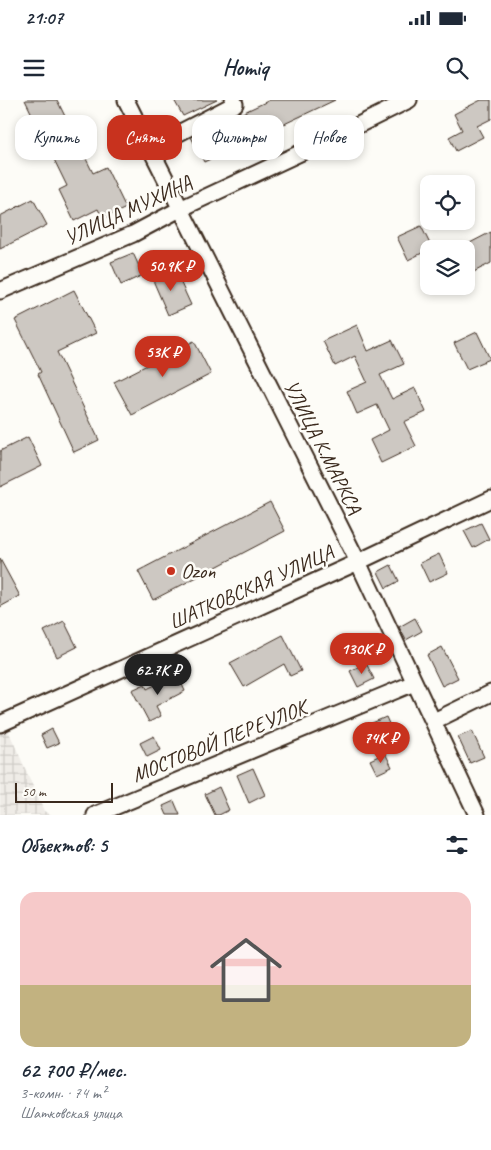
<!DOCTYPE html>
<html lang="ru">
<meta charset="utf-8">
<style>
:root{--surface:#fff;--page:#f6f6f7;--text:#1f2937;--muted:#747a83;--accent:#c8321e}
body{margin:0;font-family:Caveat,sans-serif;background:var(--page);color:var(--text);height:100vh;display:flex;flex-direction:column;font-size:19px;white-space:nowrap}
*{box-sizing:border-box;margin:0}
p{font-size:16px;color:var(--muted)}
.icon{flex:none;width:28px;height:28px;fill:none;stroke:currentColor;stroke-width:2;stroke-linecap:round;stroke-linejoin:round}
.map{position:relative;height:715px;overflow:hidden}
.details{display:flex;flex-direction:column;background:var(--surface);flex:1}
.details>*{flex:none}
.hud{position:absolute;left:15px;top:15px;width:461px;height:45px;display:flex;gap:10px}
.buttons{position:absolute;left:420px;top:75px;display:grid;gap:10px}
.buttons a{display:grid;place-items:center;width:55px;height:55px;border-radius:10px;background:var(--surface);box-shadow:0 2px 8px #0003;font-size:25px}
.scale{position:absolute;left:15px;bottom:12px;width:98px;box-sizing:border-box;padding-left:5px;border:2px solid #3b2a1e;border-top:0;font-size:14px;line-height:18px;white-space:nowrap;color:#3b2a1e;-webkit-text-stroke:4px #fdfcf7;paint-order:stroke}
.price{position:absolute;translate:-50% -42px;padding:0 11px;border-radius:18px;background:var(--accent);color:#fff;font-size:16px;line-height:32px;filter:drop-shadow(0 1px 2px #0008)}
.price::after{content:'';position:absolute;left:50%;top:30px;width:15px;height:11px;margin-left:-8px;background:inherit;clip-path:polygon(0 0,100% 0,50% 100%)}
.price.current{background:#222;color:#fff}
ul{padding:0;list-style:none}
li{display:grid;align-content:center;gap:10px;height:265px;padding:0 20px}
li span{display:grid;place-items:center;height:155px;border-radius:15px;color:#555}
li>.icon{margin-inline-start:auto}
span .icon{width:90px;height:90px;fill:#fffc;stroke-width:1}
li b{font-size:21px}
h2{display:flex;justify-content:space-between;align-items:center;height:60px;padding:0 20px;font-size:21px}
.tag{padding:0 18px;border-radius:15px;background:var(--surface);box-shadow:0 2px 8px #0003;font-size:18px;line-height:45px}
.tag.current{background:var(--accent);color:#fff}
.status{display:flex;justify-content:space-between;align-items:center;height:35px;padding:0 25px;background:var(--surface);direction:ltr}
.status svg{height:14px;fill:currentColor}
header{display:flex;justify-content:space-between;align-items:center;height:65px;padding:0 20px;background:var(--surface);font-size:22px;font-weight:600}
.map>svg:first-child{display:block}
.industrial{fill:url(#industrial-grid)}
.building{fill:#cdc8c2;stroke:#3b2a1e}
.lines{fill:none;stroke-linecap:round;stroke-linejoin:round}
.minor-casing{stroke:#3b2a1e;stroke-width:19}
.minor{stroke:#fdfcf7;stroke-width:15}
.poi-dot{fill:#c8321e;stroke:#fdfcf7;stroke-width:2}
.labels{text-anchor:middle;stroke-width:5;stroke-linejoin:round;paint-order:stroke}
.street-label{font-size:21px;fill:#3b2a1e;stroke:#fdfcf7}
.poi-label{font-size:21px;fill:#3b2a1e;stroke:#fdfcf7;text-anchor:start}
</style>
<div class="status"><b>21:07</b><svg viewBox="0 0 49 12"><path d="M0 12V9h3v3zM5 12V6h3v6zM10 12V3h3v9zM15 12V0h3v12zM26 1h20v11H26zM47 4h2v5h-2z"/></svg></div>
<header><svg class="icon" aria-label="menu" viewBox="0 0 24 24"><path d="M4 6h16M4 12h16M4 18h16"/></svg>Homiq<svg class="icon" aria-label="search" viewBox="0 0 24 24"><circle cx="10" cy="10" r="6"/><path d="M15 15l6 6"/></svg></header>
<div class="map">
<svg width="491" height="715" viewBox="0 0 491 715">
<defs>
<pattern id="industrial-grid" width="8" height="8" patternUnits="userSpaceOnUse" patternTransform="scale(1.25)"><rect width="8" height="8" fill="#efece7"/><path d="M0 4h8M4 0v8" fill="none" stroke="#cecbc6"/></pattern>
</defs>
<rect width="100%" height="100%" fill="#fdfcf7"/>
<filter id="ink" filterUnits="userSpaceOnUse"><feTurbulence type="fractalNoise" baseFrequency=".02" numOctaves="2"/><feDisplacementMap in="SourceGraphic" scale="10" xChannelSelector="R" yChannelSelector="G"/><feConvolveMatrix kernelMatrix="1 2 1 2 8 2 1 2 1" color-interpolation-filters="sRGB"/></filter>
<g filter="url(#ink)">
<path class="industrial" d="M8 630 44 711 51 715H0V634Z"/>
<path class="building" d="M25 0H57L93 73 106 67 126 108 103 119 98 109 74 121 59 90 67 86Z
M174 0H217L183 16Z
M270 0H335L204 62 191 37Z
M481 0H491V19L477 26 483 37 456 51 449 37 462 30 454 14Z
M33 99 47 125 0 149V116Z
M421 126 432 148 408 160 397 137Z
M491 132V163L466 176V145Z
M133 153 143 175 121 185 111 162Z
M174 168 191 205 168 215 152 178Z
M74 190 96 233 57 252 99 340 74 352 38 274 41 272 15 220Z
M357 225 368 251 392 240 404 264 380 275 392 299 415 288 426 312 404 322 416 346 381 363 370 340 389 330 377 305 357 314 347 291 367 282 355 256 335 266 323 241Z
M477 232 490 259 467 269 454 243Z
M194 241 211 274 132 315 114 282Z
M28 337 42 366 0 387V351Z
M270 402 285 431 153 500 138 471Z
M481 423 489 439 473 448 464 431Z
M439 454 448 473 429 482 420 463Z
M0 459 20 496 0 507Z
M391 465 399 481 386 488 378 472Z
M415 518 422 531 406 540 399 527Z
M64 521 77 547 57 557 44 531Z
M283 535 301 571 290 576 284 564 244 587 230 563Z
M442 547 458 578 442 586 427 555Z
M366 563 374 579 358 587 350 571Z
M177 574 185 591 156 606 161 616 149 622 132 590 145 584 147 589Z
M386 617 394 635 380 641 372 623Z
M52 629 59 643 47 648 41 635Z
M472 631 484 657 470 663 458 637Z
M154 636 161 650 147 657 140 643Z
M385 653 392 667 377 674 370 660Z
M253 668 265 695 249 703 237 675Z
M219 687 229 710 219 715H215L205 694Z
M174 701 180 715H167L163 706Z"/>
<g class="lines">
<g class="minor-casing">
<path id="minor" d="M126 0 358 462 477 715
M150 48 235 4 233 0
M0 191 133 134 180 109 328 40 409 0
M434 621 491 593
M0 624 358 462 491 399
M95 715 414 583"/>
</g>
<use href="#minor" class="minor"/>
</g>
</g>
<circle class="poi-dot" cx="171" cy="471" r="5"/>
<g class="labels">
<g class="street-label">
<text transform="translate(128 110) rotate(-25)" y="7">УЛИЦА МУХИНА</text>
<text transform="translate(323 347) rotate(63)" y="7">УЛИЦА К.МАРКСА</text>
<text transform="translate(251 487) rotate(-24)" y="7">ШАТКОВСКАЯ УЛИЦА</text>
<text transform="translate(219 641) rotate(-22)" y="7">МОСТОВОЙ ПЕРЕУЛОК</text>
</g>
<g class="poi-label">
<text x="181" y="478">Ozon</text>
</g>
</g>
</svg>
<div class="buttons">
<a><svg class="icon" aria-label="locate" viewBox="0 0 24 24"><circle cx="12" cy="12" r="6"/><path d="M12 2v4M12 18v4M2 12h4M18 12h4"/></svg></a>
<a><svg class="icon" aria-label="layers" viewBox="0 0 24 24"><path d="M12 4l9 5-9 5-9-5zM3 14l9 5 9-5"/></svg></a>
</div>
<div class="scale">50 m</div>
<b class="price" style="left:171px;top:192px">50.9K ₽</b>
<b class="price" style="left:163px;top:278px">53K ₽</b>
<b class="price" style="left:362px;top:575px">130K ₽</b>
<b class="price current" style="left:158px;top:596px">62.7K ₽</b>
<b class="price" style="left:381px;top:664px">74K ₽</b>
<div class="hud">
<a class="tag">Купить</a>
<a class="tag current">Снять</a>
<a class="tag">Фильтры</a>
<a class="tag">Новое</a>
</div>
</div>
<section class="details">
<h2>Объектов: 5<svg class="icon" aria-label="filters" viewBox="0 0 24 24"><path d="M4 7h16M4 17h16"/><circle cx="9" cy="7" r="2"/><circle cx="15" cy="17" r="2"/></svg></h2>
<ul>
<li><span style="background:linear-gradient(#f6c9c9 60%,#c2b280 0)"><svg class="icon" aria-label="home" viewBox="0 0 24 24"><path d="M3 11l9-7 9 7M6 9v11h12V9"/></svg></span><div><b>62 700 ₽/мес.</b><p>3-комн. · 74 m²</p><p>Шатковская улица</p></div></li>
</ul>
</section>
